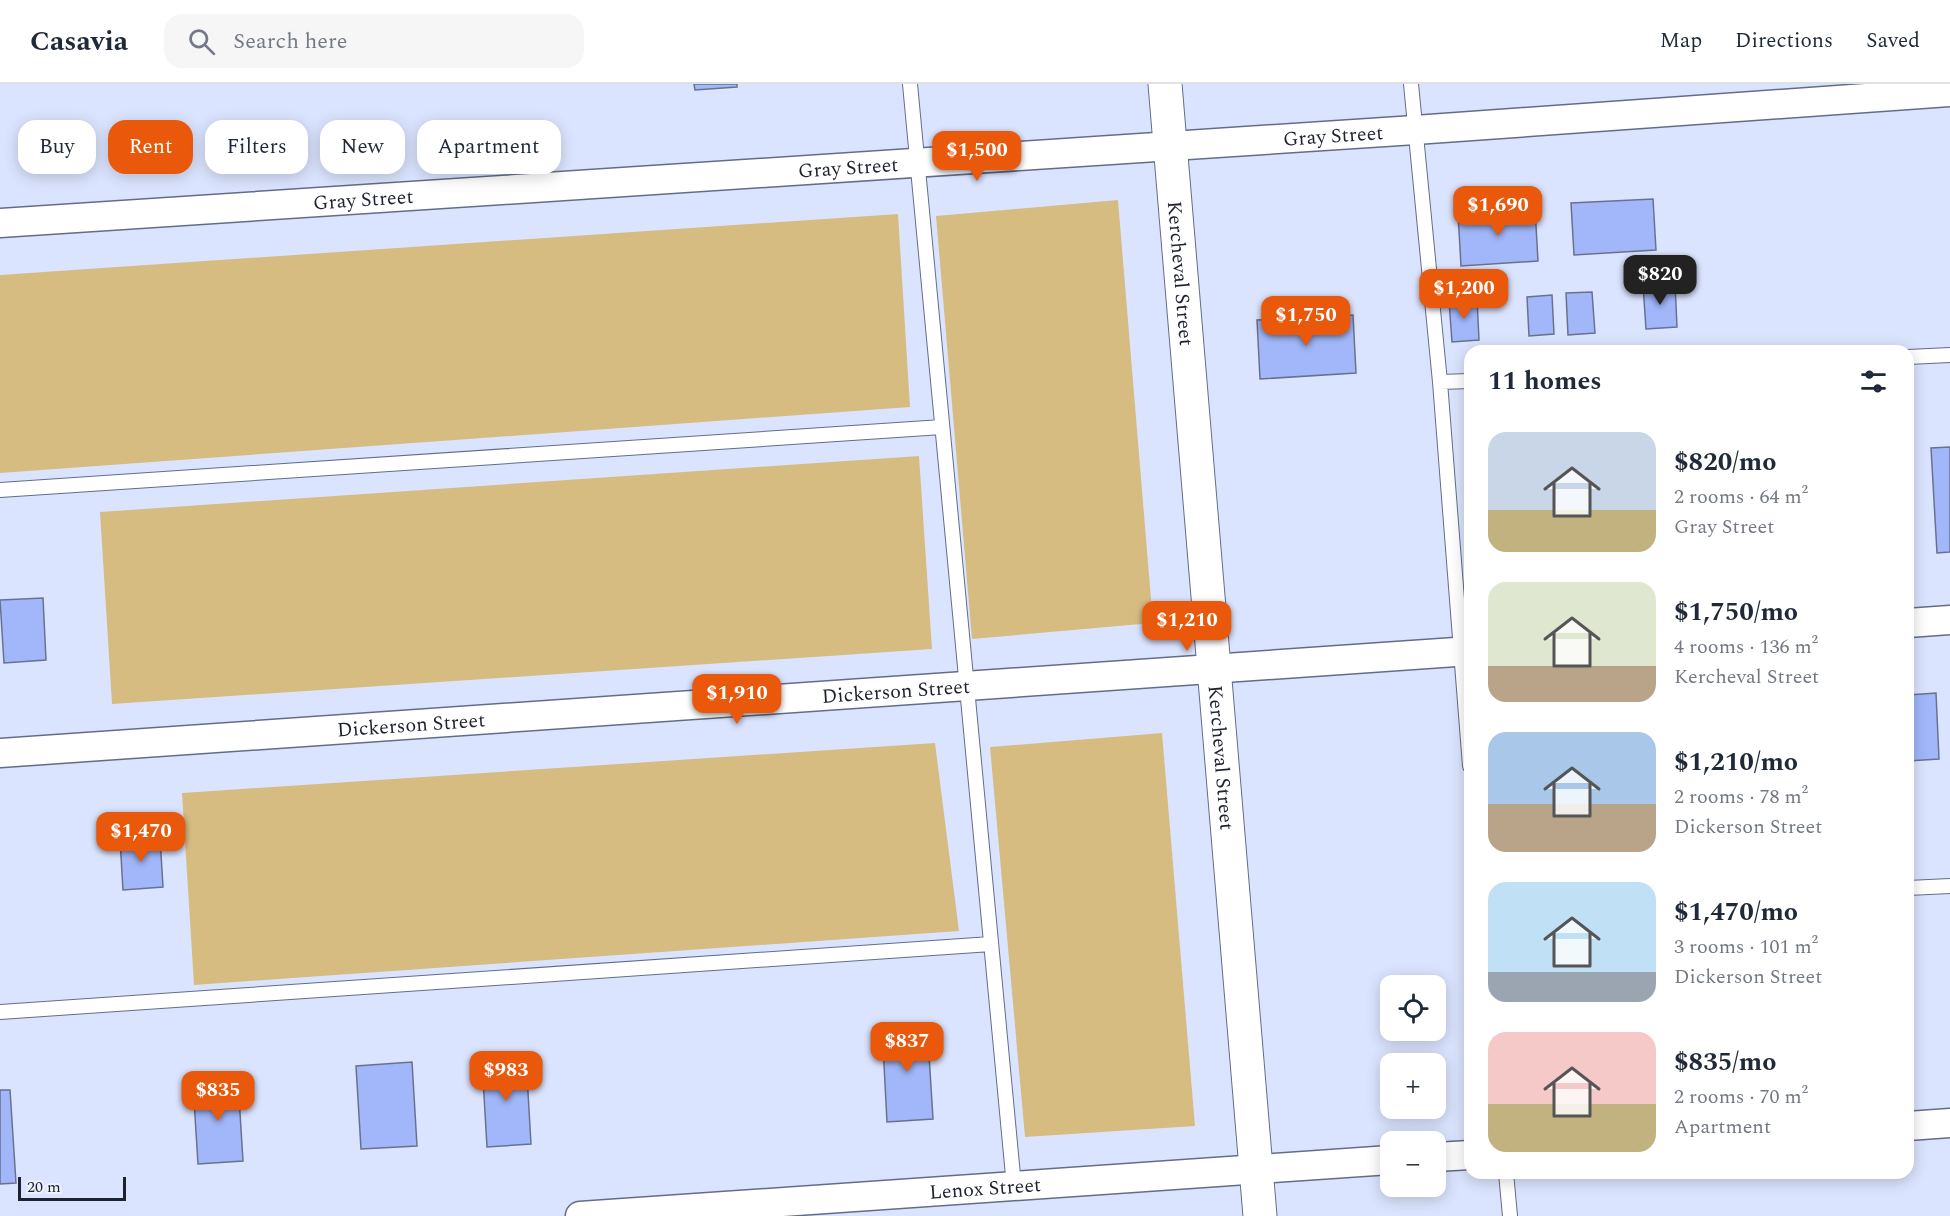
<!DOCTYPE html>
<meta charset="utf-8">
<style>
:root{--surface:#fff;--page:#f6f6f7;--text:#1f2937;--muted:#747a83;--line:#e0e1e3;--accent:#ea580c}
body{margin:0;font-family:Spectral,serif;background:var(--page);color:var(--text);height:100vh;display:flex;flex-direction:column;font-size:22px;white-space:nowrap}
*{box-sizing:border-box;margin:0}
p{font-size:20px;color:var(--muted)}
.icon{flex:none;width:33px;height:33px;fill:none;stroke:currentColor;stroke-width:2;stroke-linecap:round;stroke-linejoin:round}
.map{position:relative;flex:1;overflow:hidden}
.panel{position:absolute;left:1464px;top:261px;width:450px;height:834px;display:flex;flex-direction:column;background:var(--surface);border-radius:18px;box-shadow:0 3px 15px #0003}
.panel>*{flex:none}
.banner{position:absolute;left:18px;top:36px;width:570px;height:54px;display:flex;gap:12px}
.tools{position:absolute;left:1380px;top:891px;display:grid;gap:12px}
.tools a{display:grid;place-items:center;width:66px;height:66px;border-radius:12px;background:var(--surface);box-shadow:0 3px 15px #0003;font-size:30px}
.scale{position:absolute;left:18px;bottom:15px;width:108px;box-sizing:border-box;padding-left:6px;border:3px solid #1e222e;border-top:0;font-size:16px;line-height:21px;white-space:nowrap;color:#1e222e;-webkit-text-stroke:4px #edf2ff;paint-order:stroke}
.price{position:absolute;translate:-50% -51px;padding:0 14px;border-radius:12px;background:var(--accent);color:#fff;font-size:20px;line-height:39px;filter:drop-shadow(0 2px 3px #0008)}
.price::after{content:'';position:absolute;left:50%;top:36px;width:18px;height:14px;margin-left:-9px;background:inherit;clip-path:polygon(0 0,100% 0,50% 100%)}
.price.on{background:#222;color:#fff}
ul{padding:0;list-style:none}
li{display:flex;align-items:center;gap:18px;height:150px;padding:0 24px}
li span{display:grid;place-items:center;flex:none;width:168px;height:120px;border-radius:18px;color:#555}
li>.icon{margin-inline-start:auto}
span .icon{width:72px;height:72px;fill:#fffc;stroke-width:1}
li b{font-size:26px}
h2{display:flex;justify-content:space-between;align-items:center;height:72px;padding:0 24px;font-size:26px}
.chip{padding:0 21px;border-radius:18px;background:var(--surface);box-shadow:0 3px 15px #0003;font-size:21px;line-height:54px}
.chip.on{background:var(--accent);color:#fff}
header{display:flex;align-items:center;gap:36px;box-sizing:border-box;height:84px;padding:0 30px;background:var(--surface);border-bottom:2px solid var(--line)}
header strong{font-size:28px}
nav{display:flex;gap:33px;margin-inline-start:auto;font-size:21px}
.search{width:420px;height:54px;background:var(--page);display:flex;align-items:center;gap:15px;box-sizing:border-box;padding:0 21px;border-radius:18px;color:var(--muted);font-size:22px}
.map>svg:first-child{display:block}
.green{fill:#d7bc82}
.building{fill:#a1b7fa;stroke:#68728e;stroke-width:1.5}
.lines{fill:none;stroke-linecap:round;stroke-linejoin:round}
.service-casing{stroke:#636d89;stroke-width:16}
.minor-casing{stroke:#636d89;stroke-width:31}
.tertiary-casing{stroke:#636d89;stroke-width:35}
.service{stroke:#fff;stroke-width:14}
.minor{stroke:#fff;stroke-width:28}
.tertiary{stroke:#fff;stroke-width:33}
.labels{text-anchor:middle;stroke-width:6;stroke-linejoin:round;paint-order:stroke}
.street-label{font-size:20px;fill:#1e222e;stroke:#edf2ff}
</style>
<header>
<strong>Casavia</strong>
<div class="search"><svg class="icon" aria-label="search" viewBox="0 0 24 24"><circle cx="10" cy="10" r="6"/><path d="M15 15l6 6"/></svg>Search here</div>
<nav><a>Map</a><a>Directions</a><a>Saved</a></nav>
</header>
<div class="map">
<svg width="1950" height="1132" viewBox="0 0 1950 1132">
<rect width="100%" height="100%" fill="#dbe4fe"/>
<path class="green" d="M1118 116 1153 539 972 555 936 132Z
M898 130 910 323 0 389V191Z
M919 372 932 565 112 620 100 428Z
M1162 649 1195 1042 1025 1053 990 663Z
M935 659 959 847 194 901 182 709Z"/>
<path class="building" d="M694 0H737V3L695 6Z
M1653 115 1656 166 1574 171 1571 119Z
M1535 124 1538 177 1461 182 1458 129Z
M1675 199 1677 243 1646 245 1643 201Z
M1592 208 1595 249 1568 251 1566 209Z
M1552 211 1554 250 1529 252 1527 213Z
M1477 215 1479 256 1452 258 1449 217Z
M1353 231 1356 289 1260 295 1257 236Z
M1950 363V468L1937 469 1931 364Z
M43 514 46 576 4 579 0 516Z
M1936 609 1939 675 1908 677V611Z
M160 753 163 803 123 806 120 755Z
M927 939 933 1035 887 1038 882 942Z
M526 974 531 1060 487 1063 482 977Z
M412 978 417 1062 361 1065 356 982Z
M238 997 243 1077 198 1080 193 1000Z
M0 1006H10L16 1099 0 1100Z"/>
<g class="lines">
<g class="service-casing">
<path id="service" d="M910 0 1014 1102
M1411 0 1440 298 1470 682
M1908 273 1950 271
M1440 298 1470 297
M0 406 942 343
M1908 804 1950 802
M0 928 991 860
M1506 1089 1510 1132"/>
</g>
<g class="minor-casing">
<g id="minor">
<path id="s1" d="M0 139 1415 46 1950 8"/>
<path d="M1908 539 1950 536"/>
<path id="s2" d="M0 669 1470 567"/>
<path d="M1908 1042 1950 1039"/>
<path d="M1436 1073 1470 1071"/>
<path id="s3" d="M580 1132 1390 1076"/>
</g>
</g>
<g class="tertiary-casing">
<g id="tertiary">
<path id="s4" d="M1165 0 1260 1132"/>
</g>
</g>
<use href="#service" class="service"/>
<use href="#minor" class="minor"/>
<use href="#tertiary" class="tertiary"/>
</g>
<g class="labels">
<g class="street-label">
<text dy="7" stroke="none"><textPath href="#s1" startOffset="1336">Gray Street</textPath></text>
<text dy="7" stroke="none"><textPath href="#s1" startOffset="850">Gray Street</textPath></text>
<text dy="7" stroke="none"><textPath href="#s1" startOffset="364">Gray Street</textPath></text>
<text dy="7" stroke="none"><textPath href="#s4" startOffset="190">Kercheval Street</textPath></text>
<text dy="7" stroke="none"><textPath href="#s2" startOffset="898">Dickerson Street</textPath></text>
<text dy="7" stroke="none"><textPath href="#s2" startOffset="412">Dickerson Street</textPath></text>
<text dy="7" stroke="none"><textPath href="#s4" startOffset="676">Kercheval Street</textPath></text>
<text dy="7" stroke="none"><textPath href="#s3" startOffset="406">Lenox Street</textPath></text>
</g>
</g>
</svg>
<div class="tools">
<a><svg class="icon" aria-label="locate" viewBox="0 0 24 24"><circle cx="12" cy="12" r="6"/><path d="M12 2v4M12 18v4M2 12h4M18 12h4"/></svg></a>
<a>+</a>
<a>−</a>
</div>
<div class="scale">20 m</div>
<b class="price" style="left:977px;top:98px">$1,500</b>
<b class="price" style="left:1498px;top:153px">$1,690</b>
<b class="price on" style="left:1660px;top:222px">$820</b>
<b class="price" style="left:1464px;top:236px">$1,200</b>
<b class="price" style="left:1306px;top:263px">$1,750</b>
<b class="price" style="left:1187px;top:568px">$1,210</b>
<b class="price" style="left:737px;top:641px">$1,910</b>
<b class="price" style="left:141px;top:779px">$1,470</b>
<b class="price" style="left:907px;top:989px">$837</b>
<b class="price" style="left:506px;top:1018px">$983</b>
<b class="price" style="left:218px;top:1038px">$835</b>
<div class="banner">
<a class="chip">Buy</a>
<a class="chip on">Rent</a>
<a class="chip">Filters</a>
<a class="chip">New</a>
<a class="chip">Apartment</a>
</div>
<section class="panel">
<h2>11 homes<svg class="icon" aria-label="filters" viewBox="0 0 24 24"><path d="M4 7h16M4 17h16"/><circle cx="9" cy="7" r="2"/><circle cx="15" cy="17" r="2"/></svg></h2>
<ul>
<li><span style="background:linear-gradient(#c9d6e8 65%,#c2b280 0)"><svg class="icon" aria-label="home" viewBox="0 0 24 24"><path d="M3 11l9-7 9 7M6 9v11h12V9"/></svg></span><div><b>$820/mo</b><p>2 rooms · 64 m²</p><p>Gray Street</p></div></li>
<li><span style="background:linear-gradient(#dfe7d0 70%,#b9a48a 0)"><svg class="icon" aria-label="home" viewBox="0 0 24 24"><path d="M3 11l9-7 9 7M6 9v11h12V9"/></svg></span><div><b>$1,750/mo</b><p>4 rooms · 136 m²</p><p>Kercheval Street</p></div></li>
<li><span style="background:linear-gradient(#a9c7e8 60%,#b9a48a 0)"><svg class="icon" aria-label="home" viewBox="0 0 24 24"><path d="M3 11l9-7 9 7M6 9v11h12V9"/></svg></span><div><b>$1,210/mo</b><p>2 rooms · 78 m²</p><p>Dickerson Street</p></div></li>
<li><span style="background:linear-gradient(#bfe0f5 75%,#9aa5b1 0)"><svg class="icon" aria-label="home" viewBox="0 0 24 24"><path d="M3 11l9-7 9 7M6 9v11h12V9"/></svg></span><div><b>$1,470/mo</b><p>3 rooms · 101 m²</p><p>Dickerson Street</p></div></li>
<li><span style="background:linear-gradient(#f6c9c9 60%,#c2b280 0)"><svg class="icon" aria-label="home" viewBox="0 0 24 24"><path d="M3 11l9-7 9 7M6 9v11h12V9"/></svg></span><div><b>$835/mo</b><p>2 rooms · 70 m²</p><p>Apartment</p></div></li>
</ul>
</section>
</div>
